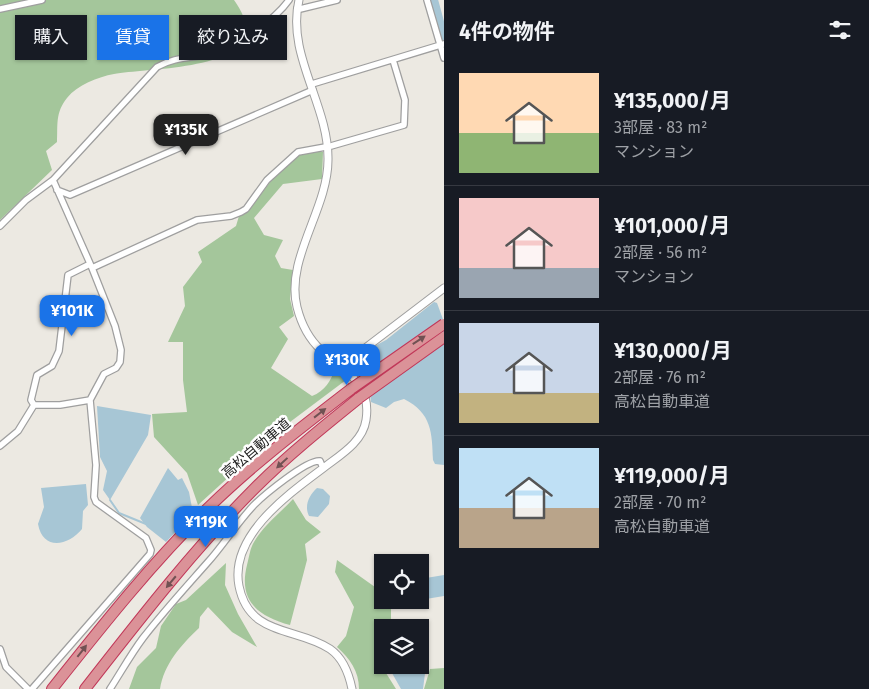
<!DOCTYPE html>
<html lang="ja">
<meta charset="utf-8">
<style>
:root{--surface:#171b24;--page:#20242c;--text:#f1f3f6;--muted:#9ea1a6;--line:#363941;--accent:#1a73e8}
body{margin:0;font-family:"Fira Sans","Noto Sans JP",sans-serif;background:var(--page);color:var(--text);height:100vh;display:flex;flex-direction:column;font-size:19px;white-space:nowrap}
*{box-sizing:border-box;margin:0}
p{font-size:16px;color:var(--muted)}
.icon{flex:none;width:28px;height:28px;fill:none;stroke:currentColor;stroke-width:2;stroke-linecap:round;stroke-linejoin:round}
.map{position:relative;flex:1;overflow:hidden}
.side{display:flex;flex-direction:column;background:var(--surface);width:425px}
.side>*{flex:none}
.guide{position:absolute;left:15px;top:15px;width:354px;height:45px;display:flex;gap:10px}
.tools{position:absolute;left:374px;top:554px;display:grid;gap:10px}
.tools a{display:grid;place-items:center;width:55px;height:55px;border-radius:0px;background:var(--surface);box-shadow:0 1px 4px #0004;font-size:25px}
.price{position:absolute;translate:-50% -42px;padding:0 11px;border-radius:10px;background:var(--accent);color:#fff;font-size:16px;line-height:32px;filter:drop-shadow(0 1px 2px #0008)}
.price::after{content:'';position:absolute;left:50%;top:30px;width:15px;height:11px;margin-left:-8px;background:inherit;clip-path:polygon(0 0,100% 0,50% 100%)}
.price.on{background:#222;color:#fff}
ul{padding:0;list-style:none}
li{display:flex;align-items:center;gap:15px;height:125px;padding:0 15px}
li+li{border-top:1px solid var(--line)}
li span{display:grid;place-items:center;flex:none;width:140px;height:100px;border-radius:0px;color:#555}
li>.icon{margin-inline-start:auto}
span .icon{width:60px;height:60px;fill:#fffc;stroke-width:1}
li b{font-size:21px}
h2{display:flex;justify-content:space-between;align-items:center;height:60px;padding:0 15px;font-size:21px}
.tag{padding:0 18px;border-radius:0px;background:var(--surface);box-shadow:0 1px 4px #0004;font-size:18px;line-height:45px}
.tag.on{background:var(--accent);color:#fff}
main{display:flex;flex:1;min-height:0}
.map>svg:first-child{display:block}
.forest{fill:#a4c69b}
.water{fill:#a7c6d5}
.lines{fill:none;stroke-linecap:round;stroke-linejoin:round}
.stream{stroke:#a7c6d5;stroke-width:2}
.river{stroke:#a7c6d5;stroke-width:10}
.minor-casing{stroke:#9f9f9f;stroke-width:8}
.tertiary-casing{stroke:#9f9f9f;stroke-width:9}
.motorway-casing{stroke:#c13859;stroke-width:12}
.minor{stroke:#fff;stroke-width:5.5}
.tertiary{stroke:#fff;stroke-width:7}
.motorway{stroke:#db9298;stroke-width:10}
.motorway-bridge-casing{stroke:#c13859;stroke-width:12;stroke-linecap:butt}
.motorway-bridge{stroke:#db9298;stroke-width:10}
.oneway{fill:#715153}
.labels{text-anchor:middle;stroke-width:5;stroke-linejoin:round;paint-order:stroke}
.street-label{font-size:14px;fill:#1b1b1b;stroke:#fff}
</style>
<main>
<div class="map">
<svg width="444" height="689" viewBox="0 0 444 689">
<rect width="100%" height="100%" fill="#ece9e2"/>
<path class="forest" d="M0 0H234C286 72 151 67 114 74 98 77 77 85 67 98 55 113 58 125 57 142L46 151 52 170 0 220Z
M310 150 323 152 322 179 283 184 254 218 264 235 283 240 275 256 281 268 293 270 290 299 294 316 279 327 288 339 271 368 312 396C325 391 331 381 335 368L346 380 286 425 198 505 187 473 154 437 152 414 187 412 183 380V342H168L185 306 183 287 202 262 198 252 236 226 239 216C268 196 272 164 310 150Z
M293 499 306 520 321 532 305 544 307 560 290 625C258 616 238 601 247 565 249 558 250 548 254 542 263 526 281 512 293 499Z
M337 560 382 592V600H391V623L388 627 382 628V635L375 645 382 655V665H386V673L396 689H359C359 671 350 659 337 647L346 636 354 607 335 572Z
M226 563 225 585 238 614 257 647 232 632 208 607 200 617 199 628C181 645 164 664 160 689H129L137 667 156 648 161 626 176 604 186 600Z
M444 668V689H424L430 669Z"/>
<path class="water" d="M434 302 437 303 444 322V465L435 464 433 460C432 433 432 413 404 399L394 402 386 408 371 402C368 384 374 366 371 348L386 340Z
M97 406 151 415 148 435 110 500 103 490 107 471 100 457Z
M168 468 178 480 182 478 189 492 193 513 166 542 147 527 140 518Z
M86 484 88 505 83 511 82 529C68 546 43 551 38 524L44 507 41 488Z
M317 488 323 489 330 496 329 504 318 517 309 516C304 506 309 495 317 488Z
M444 575V596L420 600V579Z
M388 666H426L423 689H401Z"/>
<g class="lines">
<path class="stream" d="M110 500 119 513 146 524"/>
<path class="river" d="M433 0 444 40"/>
<g class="minor-casing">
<path id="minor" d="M427 0 444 58
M297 8 300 9 337 0
M0 9 42 0
M312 84 444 44
M57 190 70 195 313 90
M0 226 26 200 53 180 157 67C174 57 192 58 210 54 234 49 275 20 289 0
M92 268 197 220 231 216 241 212 246 209 267 180 298 152 331 146 404 125 405 100 393 60
M34 405 31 400 37 375 52 366 59 351 68 275 90 264
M0 446 18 431 34 405H60L90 400
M0 649 6 667 28 689
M32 689 150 554 151 550 146 538 96 502 94 497 96 465 90 400 104 374 116 368 120 362 121 350 115 326 92 268 53 180
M110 689C121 672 131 654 143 638 164 611 186 587 208 562 224 544 237 523 254 505 263 496 307 459 320 461L323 468"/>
</g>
<g class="tertiary-casing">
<path id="tertiary" d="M299 0C286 55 329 105 328 160 328 209 285 259 297 307 301 323 309 339 321 350 344 371 372 382 366 420 363 441 342 454 326 466 290 493 229 535 239 586 249 637 297 627 330 649 343 658 349 674 352 689
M343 365 444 288"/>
</g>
<g class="motorway-casing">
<path id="motorway" d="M52 689C102 626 151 564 208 508 253 464 302 427 351 389
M85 689C139 620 193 550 255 488 287 456 323 427 359 398"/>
</g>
<use href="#minor" class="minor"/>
<use href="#tertiary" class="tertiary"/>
<use href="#motorway" class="motorway"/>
<g class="motorway-bridge-casing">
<path id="motorway-bridge" d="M351 389 444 324
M359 398 444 337"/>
</g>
<use href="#motorway-bridge" class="motorway-bridge"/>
</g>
<defs><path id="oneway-solid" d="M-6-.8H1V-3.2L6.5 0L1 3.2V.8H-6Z" transform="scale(1.25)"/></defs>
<g class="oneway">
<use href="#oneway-solid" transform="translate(419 340) rotate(-33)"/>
<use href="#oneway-solid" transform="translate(320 413) rotate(-38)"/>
<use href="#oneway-solid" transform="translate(282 463) rotate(137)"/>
<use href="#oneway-solid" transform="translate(171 582) rotate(130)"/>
<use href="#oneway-solid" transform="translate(82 651) rotate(-52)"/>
</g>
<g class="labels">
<g class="street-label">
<text transform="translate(256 448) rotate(-40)" y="5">高松自動車道</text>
</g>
</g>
</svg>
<div class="tools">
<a><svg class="icon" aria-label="locate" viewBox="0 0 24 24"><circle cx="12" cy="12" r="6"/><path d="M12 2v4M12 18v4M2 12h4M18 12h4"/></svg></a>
<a><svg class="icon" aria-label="layers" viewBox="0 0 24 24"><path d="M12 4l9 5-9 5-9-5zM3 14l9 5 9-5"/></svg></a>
</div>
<b class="price on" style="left:186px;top:156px">¥135K</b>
<b class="price" style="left:72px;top:337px">¥101K</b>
<b class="price" style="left:347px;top:386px">¥130K</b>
<b class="price" style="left:206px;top:548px">¥119K</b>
<div class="guide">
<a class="tag">購入</a>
<a class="tag on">賃貸</a>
<a class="tag">絞り込み</a>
</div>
</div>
<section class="side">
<h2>4件の物件<svg class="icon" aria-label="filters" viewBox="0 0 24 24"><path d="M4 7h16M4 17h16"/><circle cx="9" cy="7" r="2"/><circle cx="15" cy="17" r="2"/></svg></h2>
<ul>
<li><span style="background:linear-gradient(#ffd9b3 60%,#8fb573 0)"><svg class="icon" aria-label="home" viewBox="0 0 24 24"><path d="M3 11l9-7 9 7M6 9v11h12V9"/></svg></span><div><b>¥135,000/月</b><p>3部屋 · 83 m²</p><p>マンション</p></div></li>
<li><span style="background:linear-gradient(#f6c9c9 70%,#9aa5b1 0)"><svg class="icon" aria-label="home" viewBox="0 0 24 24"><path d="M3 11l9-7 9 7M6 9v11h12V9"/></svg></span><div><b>¥101,000/月</b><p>2部屋 · 56 m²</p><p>マンション</p></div></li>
<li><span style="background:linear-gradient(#c9d6e8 70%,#c2b280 0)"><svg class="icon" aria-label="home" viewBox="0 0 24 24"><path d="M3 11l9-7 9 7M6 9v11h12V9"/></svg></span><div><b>¥130,000/月</b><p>2部屋 · 76 m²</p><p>高松自動車道</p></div></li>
<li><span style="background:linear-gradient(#bfe0f5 60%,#b9a48a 0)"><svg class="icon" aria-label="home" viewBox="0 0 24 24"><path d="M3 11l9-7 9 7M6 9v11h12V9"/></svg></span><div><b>¥119,000/月</b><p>2部屋 · 70 m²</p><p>高松自動車道</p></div></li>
</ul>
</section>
</main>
